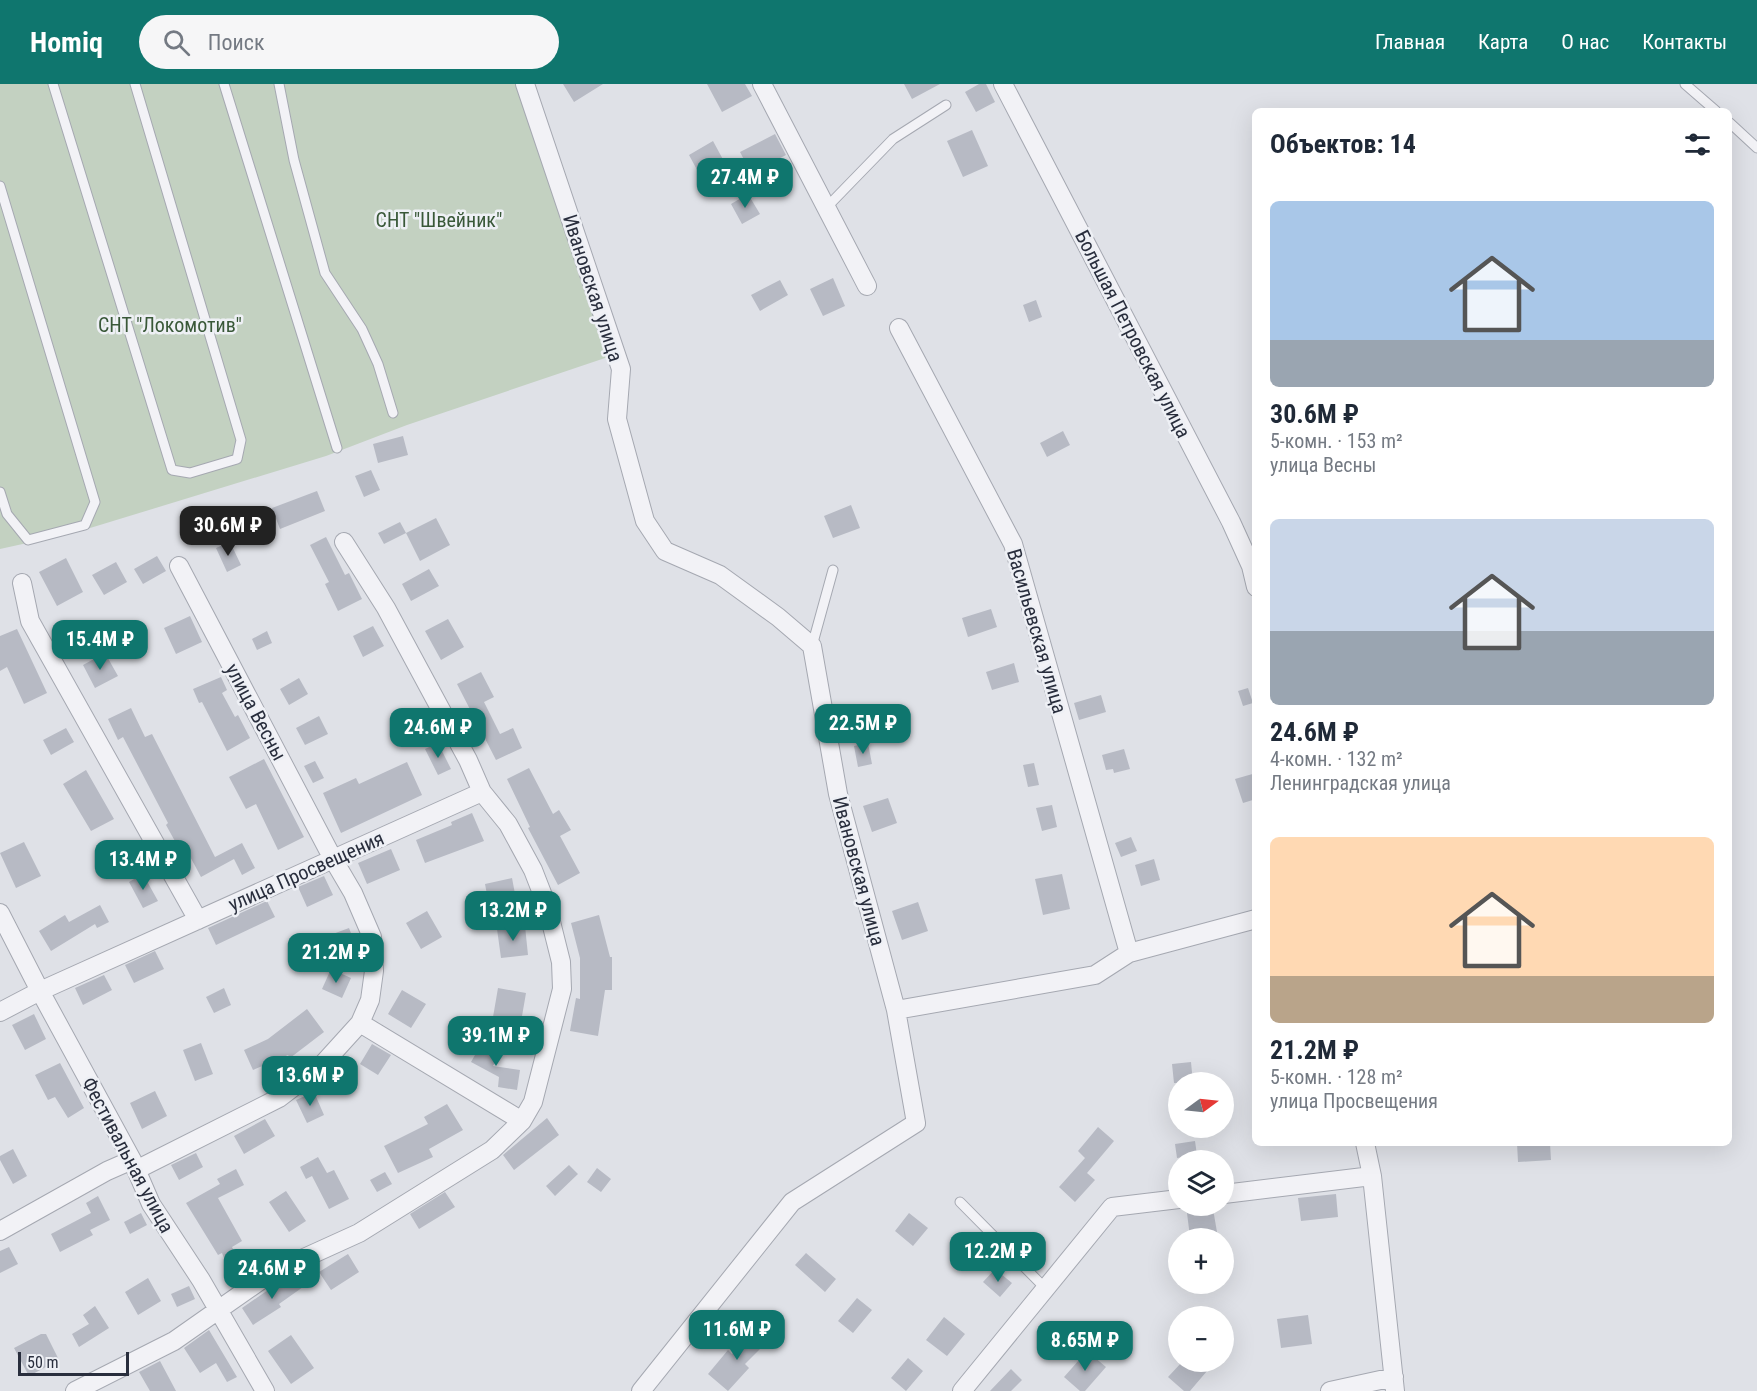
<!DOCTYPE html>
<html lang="ru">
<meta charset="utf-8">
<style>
:root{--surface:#fff;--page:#f6f6f7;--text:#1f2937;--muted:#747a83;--accent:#0f766e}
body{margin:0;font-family:"Roboto Condensed",sans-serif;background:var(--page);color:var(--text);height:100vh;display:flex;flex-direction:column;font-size:22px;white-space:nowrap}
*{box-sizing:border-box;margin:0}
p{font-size:20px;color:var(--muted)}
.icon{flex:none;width:33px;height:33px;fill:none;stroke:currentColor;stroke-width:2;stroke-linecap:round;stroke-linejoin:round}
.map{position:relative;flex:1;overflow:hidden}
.drawer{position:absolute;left:1252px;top:24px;width:480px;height:1038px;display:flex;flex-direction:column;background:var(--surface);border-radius:9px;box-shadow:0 6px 24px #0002}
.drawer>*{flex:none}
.needle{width:39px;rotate:75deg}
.buttons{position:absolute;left:1168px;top:988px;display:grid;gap:12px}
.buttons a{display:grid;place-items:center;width:66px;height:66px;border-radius:50%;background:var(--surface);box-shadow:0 6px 24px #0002;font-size:30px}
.scale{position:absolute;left:18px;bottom:15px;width:111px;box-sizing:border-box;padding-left:6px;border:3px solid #292e3d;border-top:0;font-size:16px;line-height:21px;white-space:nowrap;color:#292e3d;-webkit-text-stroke:4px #eef0f5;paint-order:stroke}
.price{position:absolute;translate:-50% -51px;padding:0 14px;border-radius:12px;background:var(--accent);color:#fff;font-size:20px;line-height:39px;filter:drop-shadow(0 2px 3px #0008)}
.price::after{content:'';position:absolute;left:50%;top:36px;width:18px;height:14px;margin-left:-9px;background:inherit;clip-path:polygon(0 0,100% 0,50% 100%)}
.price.on{background:#222;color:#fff}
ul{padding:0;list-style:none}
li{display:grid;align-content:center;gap:12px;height:318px;padding:0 18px}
li span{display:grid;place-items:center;height:186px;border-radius:9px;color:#555}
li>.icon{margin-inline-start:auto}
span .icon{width:108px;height:108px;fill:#fffc;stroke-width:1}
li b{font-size:26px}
h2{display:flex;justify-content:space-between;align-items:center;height:72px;padding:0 18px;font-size:26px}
header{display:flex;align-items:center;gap:36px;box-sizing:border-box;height:84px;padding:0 30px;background:var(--accent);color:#fff}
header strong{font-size:28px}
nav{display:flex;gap:33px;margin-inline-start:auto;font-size:21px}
.search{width:420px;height:54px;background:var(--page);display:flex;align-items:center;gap:15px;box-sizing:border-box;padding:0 21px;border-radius:33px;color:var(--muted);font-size:22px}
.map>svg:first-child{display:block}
.green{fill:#c3d1c1}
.building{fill:#b7bac4}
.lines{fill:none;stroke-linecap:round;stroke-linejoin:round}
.service-casing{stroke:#a5a8b1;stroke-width:11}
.minor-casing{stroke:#a5a8b1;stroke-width:20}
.service{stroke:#f2f2f6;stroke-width:9}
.minor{stroke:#f2f2f6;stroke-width:18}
.labels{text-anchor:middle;stroke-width:5;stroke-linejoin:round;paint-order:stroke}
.park-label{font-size:20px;fill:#395838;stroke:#eef0f5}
.street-label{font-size:20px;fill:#292e3d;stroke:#eef0f5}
</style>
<header>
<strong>Homiq</strong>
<div class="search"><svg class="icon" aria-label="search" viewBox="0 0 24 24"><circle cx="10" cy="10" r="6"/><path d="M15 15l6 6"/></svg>Поиск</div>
<nav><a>Главная</a><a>Карта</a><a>О нас</a><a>Контакты</a></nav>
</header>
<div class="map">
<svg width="1757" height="1307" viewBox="0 0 1757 1307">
<rect width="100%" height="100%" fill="#dfe1e7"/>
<path class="green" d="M0 0H517L608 273 407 341 326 372 77 448 0 465Z"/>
<path class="building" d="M563 0H603L574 18Z
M707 0H745L752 12 722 28Z
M904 0H940L912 15Z
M979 0H986L995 18 976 28 965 8Z
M972 46 988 82 963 93 947 57Z
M775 50 786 71 751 89 740 68Z
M713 57 726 81 702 95 689 71Z
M748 110 760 130 742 140 731 120Z
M833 194 845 222 823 232 810 205Z
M780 196 788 211 760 227 751 211Z
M1036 216 1042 233 1029 238 1023 221Z
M1063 347 1070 361 1047 373 1040 359Z
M403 352 408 371 378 379 373 360Z
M371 386 380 406 364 413 355 392Z
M317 407 325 427 280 445 272 424Z
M851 421 860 444 833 454 824 432Z
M436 434 450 461 420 477 406 449Z
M400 438 406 449 384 460 378 449Z
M326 453 345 491 349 489 362 515 338 527 325 500 329 498 310 461Z
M230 458 241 481 227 488 216 464Z
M157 472 166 487 143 500 134 485Z
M66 474 83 508 57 522 39 488Z
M116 478 127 498 104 511 92 491Z
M429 485 439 502 411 517 402 500Z
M991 525 997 543 968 553 962 534Z
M190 532 202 558 176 570 164 544Z
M448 535 464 563 441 576 425 547Z
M373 542 384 562 363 573 353 552Z
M17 545 47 609 24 620 7 583 0 587V552Z
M267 547 272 559 257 566 252 555Z
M105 569 118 592 95 604 83 581Z
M1014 579 1019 598 992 606 986 588Z
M481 588 494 613 484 618 500 650 513 644 522 664 496 676 457 600Z
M221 593 227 606 222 609 235 633 238 631 250 654 227 667 202 618 199 619 193 605Z
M299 594 308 610 289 621 280 605Z
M1248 604 1253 619 1243 622 1238 607Z
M1101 611 1106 628 1079 636 1074 619Z
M131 624 145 653 152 650 215 773 242 759 255 784 242 791 234 775 201 793 186 765 181 768 166 741 168 739 123 653 118 656 108 635Z
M319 632 328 650 305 661 296 644Z
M66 644 74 658 51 671 43 656Z
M438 659 451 685 438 691 425 665Z
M868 659 872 680 858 683 854 662Z
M1124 665 1130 685 1114 689 1113 685 1106 686 1102 671Z
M264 675 304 753 278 766 256 720 246 725 229 693Z
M315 677 324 694 313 699 304 682Z
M407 678 422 711 341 749 323 709 356 694 359 700Z
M1034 679 1039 701 1028 703 1023 681Z
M529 684 553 730 559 726 571 746 560 752 580 789 558 801 528 744 530 743 507 695Z
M86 686 114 735 91 747 63 700Z
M1256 689V715L1243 719 1235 695Z
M888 714 897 739 872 748 863 722Z
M1052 721 1057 743 1042 747 1036 724Z
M472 729 484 757 425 779 416 756 452 741 451 738Z
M1131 753 1137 767 1121 773 1115 759Z
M24 758 41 792 16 804 0 769Z
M391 765 400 786 367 800 358 779Z
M1154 775 1160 796 1141 802 1135 781Z
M143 790 158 817 143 824 129 798Z
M1062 790 1070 825 1043 831 1035 795Z
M324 792 333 811 307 823 298 803Z
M512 794 516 815 489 821 485 800Z
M267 817 275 833 216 861 208 844Z
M918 818 928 847 902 856 892 827Z
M100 821 109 838 97 844 95 840 51 867 39 847 65 831 69 838Z
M427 827 442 853 421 865 406 839Z
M599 831 610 873H612V906H605L598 952 570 947 576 914 580 915V874L571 839Z
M525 842 528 871 501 874 497 845Z
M349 844 358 867 331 877 322 854Z
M155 867 164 885 134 899 125 881Z
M331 885 351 894 342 914 322 905Z
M104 891 112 906 83 921 75 904Z
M224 904 231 921 214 929 206 913Z
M498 904 526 909 521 938 493 933Z
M402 906 426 920 411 944 388 930Z
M307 925 324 948 290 974 288 971 253 986 244 966 268 955Z
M34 930 46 955 25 966 12 941Z
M483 957 501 968 493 982 520 986 517 1006 498 1003 499 993 471 978Z
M201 959 213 990 195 997 183 966Z
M372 960 391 971 378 991 360 980Z
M1191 978 1193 999H1174L1172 980Z
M60 979 84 1024 68 1034 55 1013 48 1016 35 991Z
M155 1007 167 1032 142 1045 130 1019Z
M314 1008 324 1031 307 1039 296 1016Z
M447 1020 463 1046 429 1065 433 1073 398 1089 384 1062 428 1040 424 1033Z
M547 1034 559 1051 514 1086 503 1071Z
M265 1035 275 1052 244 1070 234 1052Z
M1098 1043 1114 1057 1087 1089 1095 1096 1075 1118 1059 1103 1085 1074 1078 1067Z
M1195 1057 1197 1071 1177 1074 1175 1060Z
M1517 1059H1550L1551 1076 1518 1078Z
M13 1065 27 1092 13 1100 0 1076V1072Z
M196 1069 203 1083 179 1096 171 1081Z
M318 1073 327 1089 334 1086 349 1115 329 1125 312 1092 306 1095 300 1083Z
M569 1081 578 1090 555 1112 546 1102Z
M597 1084 611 1095 601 1108 587 1098Z
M236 1085 244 1101 218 1114 242 1157 232 1163 240 1179 228 1184 222 1169 218 1171 186 1119 220 1100 217 1095Z
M385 1088 392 1100 377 1108 370 1096Z
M286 1107 306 1137 289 1148 269 1118Z
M445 1108 455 1123 419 1145 410 1130Z
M1336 1110 1338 1133 1301 1137 1298 1114Z
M98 1112 110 1136 90 1146 93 1151 60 1168 51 1150 91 1129 86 1119Z
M1213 1125 1217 1148 1190 1153 1187 1129Z
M141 1129 147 1141 130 1150 124 1138Z
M909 1129 928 1144 913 1162 895 1147Z
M9 1163 18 1180 0 1189V1167Z
M806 1169 836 1195 825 1208 795 1181Z
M348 1170 359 1188 331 1206 319 1188Z
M995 1185 1012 1199 1000 1213 983 1198Z
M294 1191 303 1203 279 1220 281 1223 253 1241 242 1224 281 1197Z
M148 1194 161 1217 138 1231 125 1208Z
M189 1202 195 1215 177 1223 171 1210Z
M857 1214 872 1226 853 1249 838 1237Z
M95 1222 109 1244 79 1263 72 1250 89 1240 83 1231Z
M1308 1231 1312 1260 1281 1264 1277 1235Z
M944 1233 965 1250 947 1272 926 1256Z
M757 1245 768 1257 745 1280 749 1284 728 1307 708 1290 728 1266 732 1270Z
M209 1246 237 1293 227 1298 216 1279 200 1289 184 1264Z
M41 1250H46L59 1276 29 1292 14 1264Z
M291 1251 314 1284 291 1300 268 1267Z
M1087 1267 1106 1283 1085 1307H1080L1064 1293Z
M908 1274 923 1287 906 1307 891 1294Z
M160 1277 176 1307H150L139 1288Z
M1182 1278H1197L1207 1287 1190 1307H1184L1168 1293Z
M1011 1285 1022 1296 1011 1307H990Z"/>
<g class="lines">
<g class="service-casing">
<path id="service" d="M53 0 172 386 190 389 237 375 241 356 135 0
M224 0 337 364
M279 0 294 76 325 189 362 245 378 280 393 329
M1685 0 1716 27
M1730 39 1757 64
M0 102 95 418 85 441 28 456 7 430 0 408
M826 124 893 55 946 21
M812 562 833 486
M960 1118 1046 1205"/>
</g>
<g class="minor-casing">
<path id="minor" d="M525 0 621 285 617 335 645 437 665 467 720 491 778 533 812 562 838 710 896 926 916 1039 792 1118 641 1307
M762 0 867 202
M1003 0 1231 438 1251 482 1256 503
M899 244 1013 460 1129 869
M22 499 30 537 198 836
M0 829 40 907 132 1076 151 1120 201 1196 265 1307
M896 926 1095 891 1129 869 1256 835
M0 928 40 907 482 708
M360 939 522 1037
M1365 1059 1372 1092 1395 1307
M136 1086 279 1014 321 982 360 939 370 916 374 887 372 853 353 809 333 775 179 482
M1224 1110 1372 1092
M0 1147 107 1087 132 1076
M75 1307 174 1257 271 1189 359 1149 492 1066 522 1037 533 1018 562 905 561 878 547 822 533 786 508 740 482 708 468 676 386 524 344 458
M962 1307 1112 1123 1179 1115
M1330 1307 1394 1293"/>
</g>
<use href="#service" class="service"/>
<use href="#minor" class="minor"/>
</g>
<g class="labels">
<g class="park-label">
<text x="439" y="143">СНТ "Швейник"</text>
<text x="170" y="248">СНТ "Локомотив"</text>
</g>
<g class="street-label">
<text transform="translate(593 204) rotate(72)" y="7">Ивановская улица</text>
<text transform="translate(1133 250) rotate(63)" y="7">Большая Петровская улица</text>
<text transform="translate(1037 547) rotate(74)" y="7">Васильевская улица</text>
<text transform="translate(256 628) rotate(62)" y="7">улица Весны</text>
<text transform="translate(306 787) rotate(-24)" y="7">улица Просвещения</text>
<text transform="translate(859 787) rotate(75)" y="7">Ивановская улица</text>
<text transform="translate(128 1071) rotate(62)" y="7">Фестивальная улица</text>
</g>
</g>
</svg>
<div class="buttons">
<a><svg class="needle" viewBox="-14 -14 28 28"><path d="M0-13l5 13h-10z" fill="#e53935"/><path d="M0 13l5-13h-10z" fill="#747a83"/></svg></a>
<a><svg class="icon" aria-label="layers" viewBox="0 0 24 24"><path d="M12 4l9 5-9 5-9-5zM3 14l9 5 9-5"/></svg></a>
<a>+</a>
<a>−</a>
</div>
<div class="scale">50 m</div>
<b class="price" style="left:745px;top:125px">27.4M ₽</b>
<b class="price on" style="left:228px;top:473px">30.6M ₽</b>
<b class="price" style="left:100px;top:587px">15.4M ₽</b>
<b class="price" style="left:863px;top:671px">22.5M ₽</b>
<b class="price" style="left:438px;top:675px">24.6M ₽</b>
<b class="price" style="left:143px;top:807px">13.4M ₽</b>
<b class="price" style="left:513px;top:858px">13.2M ₽</b>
<b class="price" style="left:336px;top:900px">21.2M ₽</b>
<b class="price" style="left:496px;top:983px">39.1M ₽</b>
<b class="price" style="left:310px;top:1023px">13.6M ₽</b>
<b class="price" style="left:998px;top:1199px">12.2M ₽</b>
<b class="price" style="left:272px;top:1216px">24.6M ₽</b>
<b class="price" style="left:737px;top:1277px">11.6M ₽</b>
<b class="price" style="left:1085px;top:1288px">8.65M ₽</b>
<section class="drawer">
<h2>Объектов: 14<svg class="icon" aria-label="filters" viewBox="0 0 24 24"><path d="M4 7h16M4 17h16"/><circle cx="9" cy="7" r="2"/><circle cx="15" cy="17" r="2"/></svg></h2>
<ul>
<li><span style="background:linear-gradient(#a9c7e8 75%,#9aa5b1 0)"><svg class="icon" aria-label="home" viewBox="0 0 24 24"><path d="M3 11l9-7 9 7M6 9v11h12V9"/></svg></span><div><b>30.6M ₽</b><p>5-комн. · 153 m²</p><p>улица Весны</p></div></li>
<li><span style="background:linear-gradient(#c9d6e8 60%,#9aa5b1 0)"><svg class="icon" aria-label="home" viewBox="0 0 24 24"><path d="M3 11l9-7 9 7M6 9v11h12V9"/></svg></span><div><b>24.6M ₽</b><p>4-комн. · 132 m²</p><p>Ленинградская улица</p></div></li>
<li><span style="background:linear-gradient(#ffd9b3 75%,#b9a48a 0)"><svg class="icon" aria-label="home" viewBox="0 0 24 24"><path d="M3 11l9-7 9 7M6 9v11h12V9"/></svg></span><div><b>21.2M ₽</b><p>5-комн. · 128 m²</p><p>улица Просвещения</p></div></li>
</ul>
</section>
</div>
